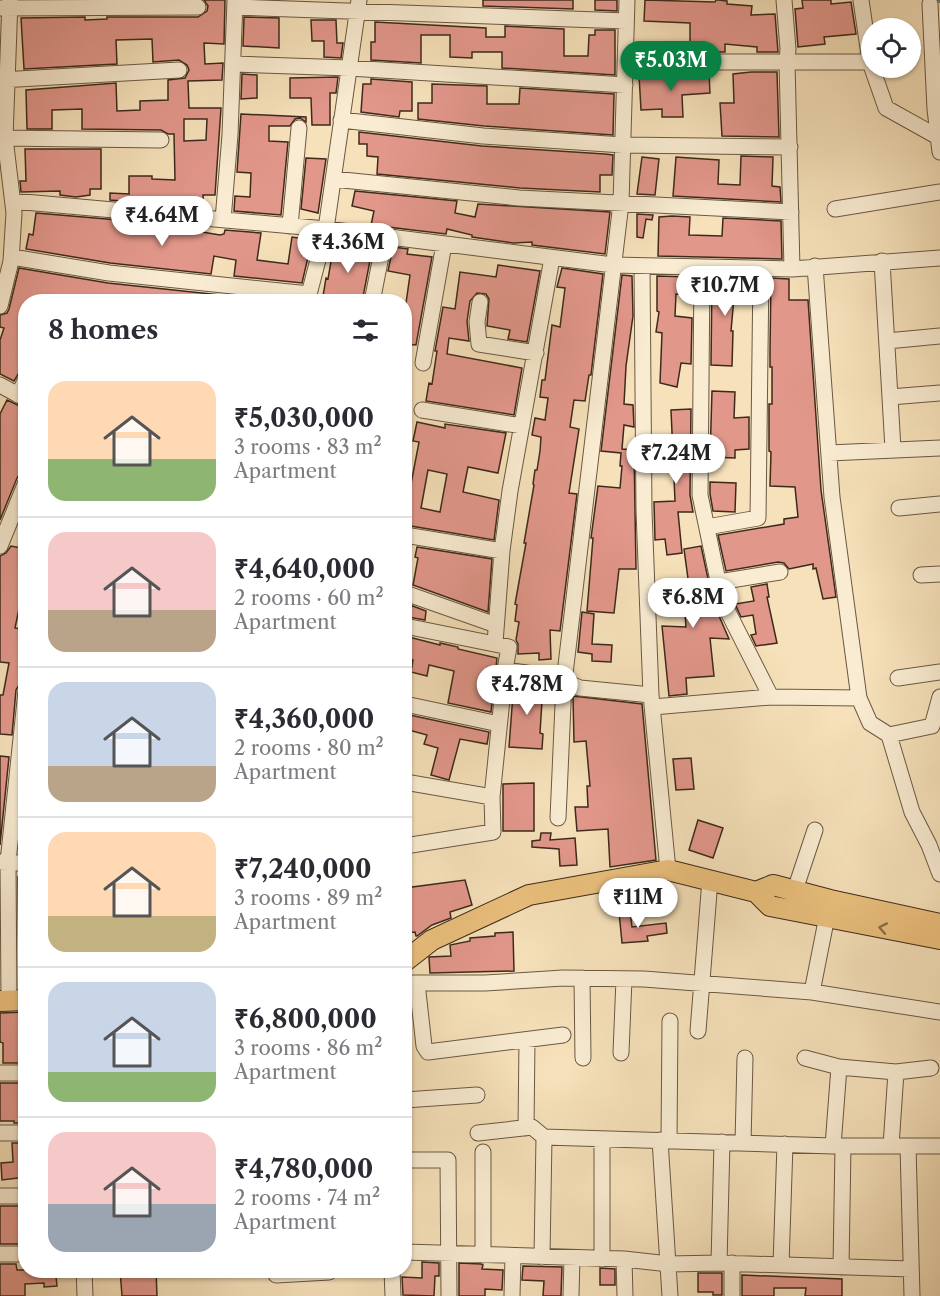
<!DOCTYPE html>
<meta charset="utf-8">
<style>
:root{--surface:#fff;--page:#f7f7f7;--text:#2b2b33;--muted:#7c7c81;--line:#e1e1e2;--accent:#0b8043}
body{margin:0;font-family:"Libre Caslon Text",serif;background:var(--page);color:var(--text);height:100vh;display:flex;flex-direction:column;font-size:22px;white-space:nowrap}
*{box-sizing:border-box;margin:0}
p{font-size:20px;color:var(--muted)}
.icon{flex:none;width:33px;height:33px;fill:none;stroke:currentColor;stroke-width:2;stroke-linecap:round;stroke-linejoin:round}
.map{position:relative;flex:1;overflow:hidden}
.sheet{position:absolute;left:18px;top:294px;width:394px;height:984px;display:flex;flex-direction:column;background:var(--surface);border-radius:24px;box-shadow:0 2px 4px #0004}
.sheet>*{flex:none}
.controls{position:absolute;left:861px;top:18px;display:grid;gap:12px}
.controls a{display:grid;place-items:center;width:60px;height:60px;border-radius:50%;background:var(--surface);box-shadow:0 2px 4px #0004;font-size:30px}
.price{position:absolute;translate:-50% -51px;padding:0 14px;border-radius:21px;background:#fff;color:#222;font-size:20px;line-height:39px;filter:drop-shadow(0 2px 3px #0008)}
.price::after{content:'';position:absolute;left:50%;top:36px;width:18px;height:14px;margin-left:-9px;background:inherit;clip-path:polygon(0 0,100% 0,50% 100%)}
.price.on{background:var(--accent);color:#fff}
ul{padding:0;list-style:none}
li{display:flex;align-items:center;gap:18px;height:150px;padding:0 30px}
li+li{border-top:2px solid var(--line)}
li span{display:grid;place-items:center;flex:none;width:168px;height:120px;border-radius:18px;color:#555}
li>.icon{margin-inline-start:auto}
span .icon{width:72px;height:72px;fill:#fffc;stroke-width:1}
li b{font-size:26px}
h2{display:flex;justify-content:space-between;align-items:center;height:72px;padding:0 30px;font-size:26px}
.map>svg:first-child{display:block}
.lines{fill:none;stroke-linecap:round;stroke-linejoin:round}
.stream{stroke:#778374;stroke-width:4}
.building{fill:#e2978b;stroke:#3d2a1b;stroke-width:1.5;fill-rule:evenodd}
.minor-casing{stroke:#6b5843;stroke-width:17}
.major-casing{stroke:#3d2a1b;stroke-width:22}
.minor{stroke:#f9ecd2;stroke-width:15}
.major{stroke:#ebc07d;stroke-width:20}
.oneway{stroke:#8b6e47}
</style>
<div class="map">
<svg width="940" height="1296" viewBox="0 0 940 1296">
<rect width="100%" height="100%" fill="#f6e1ba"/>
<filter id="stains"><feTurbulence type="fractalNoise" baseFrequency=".00333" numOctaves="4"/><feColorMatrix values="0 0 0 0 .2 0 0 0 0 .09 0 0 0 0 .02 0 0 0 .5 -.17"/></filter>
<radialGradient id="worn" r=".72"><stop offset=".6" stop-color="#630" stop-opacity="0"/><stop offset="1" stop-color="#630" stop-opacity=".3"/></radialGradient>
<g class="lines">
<path class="stream" d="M937 0 940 1"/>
</g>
<path class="building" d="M204 0H225L224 44 204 43 205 64 223 63 222 80 188 81 189 108H221L215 195H203L204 208 110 200V193L129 194V176H152V179L175 180 174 134H168L161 130 82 129V109L52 110V129H27L26 90 116 83 117 111 140 110V101L168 100V80L185 78 189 70 187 65 179 60 153 62 152 39 116 40 117 64 24 69 21 18 85 17V20L107 19V17H198L207 11 208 6ZM184 119H207L206 140 184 141Z
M483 0H573V9L483 6Z
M595 0H617V11L595 10Z
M645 0 715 2 716 0H718L727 1V4L752 6 751 15 775 14 778 52H757V47L725 44V52H690V23L644 21Z
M802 0H831V4L851 2 856 34 824 37 825 44 798 47 795 9 803 8Z
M244 17 279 18V48L243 46Z
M311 20H336L337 43H343L341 58 324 57V41H312Z
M375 22 486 28V37H505V26L564 29V56H588L589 35H595V30H615V75L502 68V52H472V58L450 57V35H421V63L371 60V42H375Z
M751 72H777L779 137 722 136 720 103H734L733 74Z
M242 74 257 75V98L241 99Z
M709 74 710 93 682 95 683 117H662V109L641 110 639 75Z
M338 77 336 93H330V125H312L311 98H290V78Z
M371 79 412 82V111H400L399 117 361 112 363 84H371Z
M432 84 487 86V104H519L520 88 614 94 613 135 484 126 418 119V103H432Z
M241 114 306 117V122L300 118 295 119 290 126H269V141L288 142 281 215 234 211 235 196 250 197 251 173 237 172Z
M359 132 482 146 605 154 613 155 612 175H600V192L520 188 377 174 378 157 367 156V144H359Z
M25 149H101V189H90V195L76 197 60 195V191L21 192 20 181H26Z
M741 156 773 157 772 186 780 187 781 202 673 196 676 157 719 160 718 184 740 185Z
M642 157 659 159 655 195 637 194Z
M306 158 326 159 318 213 301 209Z
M355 191 457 201 455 213 475 217 478 204 610 212 605 254 532 245V242L513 243 472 237V235L447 229 446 234 371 225 374 211 352 206Z
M36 213 142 222 220 235 224 234 225 230 261 233 257 260 288 264 292 237 312 240 302 283 234 276 236 260 214 256 211 274 110 263 26 249 29 234 33 235Z
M637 214 653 215 652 220 646 219 643 238 637 237Z
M672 216 690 217 689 235 722 236 723 218 781 221 782 259 658 256 659 217Z
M334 244 363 248 364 244 373 245 362 302H322L326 278 328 279Z
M393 247 408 249 407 254 432 257 416 345 405 344V310L410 275 388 271Z
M498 265 540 271 527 342 508 339 510 330 487 326 489 299 486 294 477 293 470 301 467 321 469 341 449 338 447 354 522 368 514 415 426 401 429 383 432 384 437 351H435L443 307 455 309 460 272 496 277Z
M19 268 108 283 287 302H26V369L20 371 14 381 0 374V340L4 328 0 327V315L7 313 9 309Z
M562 268 603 274 591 375H589L585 401 574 400 570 427 579 429 569 493 577 494 560 631 550 630 551 659 539 660V653L518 654V644L516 640 519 622 515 621 517 605 515 604 526 543H524L534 485 533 484 535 470H537L540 451 541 437 532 435 535 418 545 420 548 398 540 397 542 380H545L552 325 560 327 565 288 557 287Z
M622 275 632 276 633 316 626 366 624 404 633 405 634 427 624 425 622 449 634 450 636 569H619L614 613 587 611 593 538H591L598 486 620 488 622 466H620L621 453 601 451Z
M657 276 692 277V295L676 294 675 316 692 318 691 364 681 363 677 387 660 383 662 333 656 332 659 312 657 311Z
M712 277H733V280L751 281V297H734L731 331H733L732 366 711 365Z
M771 278 789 279V300H808L821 490 836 597 823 599 816 568 813 569V564L789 569 784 563 778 562 726 571 718 535 784 524V519L798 517 795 487 770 486 771 452 769 451V404H772V367H770V352Z
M712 391 735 392 734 418 749 417V449L735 450V458L710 457Z
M7 400 26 409V464L17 478 0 520V414Z
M691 409 690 495 693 512H678L682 553 667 555 665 539 655 540 654 502 675 501 671 410Z
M417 422 445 428V424L506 433 498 473 468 467 463 492 499 500 494 540 405 525V483L411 484 419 442 413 441ZM428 470 447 474 440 512 421 508Z
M710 482 736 483 735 512 713 511 710 494Z
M11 546 26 549V610L19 609 15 628 26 630V668L23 682 19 685 16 690 12 735 0 734V695H3L9 663 0 662V556L6 553Z
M701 546 713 602 729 639 710 638 714 676 686 678 687 694 669 696 662 626 686 627 683 586H689L684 549Z
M417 547 492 559 488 612 413 585 418 558 415 557Z
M767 584 769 597H767L777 643 756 646 751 635 756 634 753 615 741 617 735 604 754 601 751 587Z
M410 605 426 611 425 620 408 617Z
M582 612 594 614 592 644 612 645 611 662 592 661V654L578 652Z
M405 636 440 645V643L458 647V649L497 658 491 712 448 703 454 671 429 665 427 676 411 672 413 660 405 657Z
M514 681 543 685 540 733 543 734 542 749 509 747Z
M573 696 642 704 656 860 610 867 608 829 577 831 575 807H588L587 786H590L586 741 574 742Z
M405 714 489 732 487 744 460 739 449 780 431 775 438 748 424 744 427 735 405 729Z
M0 756 9 757 0 845Z
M691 758 694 789 676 790 673 759Z
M534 783V831H503V784Z
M26 789V850L19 849Z
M698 820 723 828 713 858 689 850Z
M541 833H551L550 840 575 838 577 865 560 866 559 849 532 847V841L540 840Z
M18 877H26V975L19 976Z
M465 880 472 905 450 912 451 918 432 925 417 936H416L415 932 405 933V888Z
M630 910 632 927 666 923 667 933 647 936 648 941 622 943 619 912Z
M513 932 514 971 430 973 429 957 451 956 450 945 470 941V938L495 936V933Z
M26 1012V1063H3V1043L0 1042V1013Z
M0 1083H26V1123H14V1121H0Z
M12 1143H22L24 1161H26V1177L2 1180 1 1163 13 1162Z
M0 1206H26V1244H0Z
M422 1262 439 1263V1276H435L434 1296 403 1295 402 1277 422 1278Z
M459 1263 481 1264 483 1265 482 1269 503 1270 502 1290 485 1289V1296H459Z
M0 1264H16L17 1270H49L50 1276H56L57 1286 44 1287V1283L25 1284V1296H0Z
M523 1266 562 1267 561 1296H543L544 1281 522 1280Z
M600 1268 615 1269V1285H600Z
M120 1270H156L157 1296H122Z
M698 1273H722V1295H713V1292H698Z
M742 1275 842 1279V1296H805L806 1288H774V1296H742Z"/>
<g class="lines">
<g class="minor-casing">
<path id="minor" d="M784 0 788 49 787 62 792 269
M930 4 935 109 940 152
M235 7 626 21
M0 8 198 7
M625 62H870L861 0
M233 64 349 68 625 85
M872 68 886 108 938 137
M0 80 179 70
M341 120 483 136 623 145 790 147
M0 138 161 140
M333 179 519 198 791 212
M13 201 326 229 613 265 792 269 940 258
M835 209 940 192
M223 220 230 135 235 0
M290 226 299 128
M12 257 109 273 309 294
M882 261 893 449
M642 266 644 511 651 695 668 870
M815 266 832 497 859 698
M702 268 700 495 722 600 771 697
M307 302 326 229 359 0
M372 302 385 236
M480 302 477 322 479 344 536 353
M0 306 11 261 14 213 5 138 10 0
M887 341 940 336
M423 363 444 244
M0 385 26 399
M18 395 26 379
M890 397 940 393
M422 410 522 426
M829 453 940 448
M899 508 940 504
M707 527 758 518 761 269
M405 535 502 551
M0 546 26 482
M921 575 940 574
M719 582 780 572
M405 593 496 625
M405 626 509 647 505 670 554 677 580 688 651 695
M495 643 502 551 510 491 552 258
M898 678 940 672
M405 704 499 724
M653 707 771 697 859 698 870 723 889 735 932 726
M932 726 940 697
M889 735 912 812 929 845 940 874
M405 782 492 797
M558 818 564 682 621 203 627 0
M405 846 493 832 492 797 505 670
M0 862 26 863
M795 890 815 830
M582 978 583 1058
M405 983H485L563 978 644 979 812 992 940 1012
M417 983 424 1046 428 1052 563 1035
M812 992 829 906
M9 1000 8 862 26 691
M698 1031 710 880
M621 1053 624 979
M805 1058 839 1067
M896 1072 931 1068
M0 1073H26
M405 1100 477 1095
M526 1128 527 1040
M0 1133H26
M478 1133 532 1127 544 1137 833 1146H940
M660 1140 670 1296
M669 1141 670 1021
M743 1143 745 1058
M833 1146 839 1067 896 1072 891 1146
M908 1146 912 1296
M405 1160H448L449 1296
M0 1196H26
M405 1252 624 1259 669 1264 719 1263 911 1269
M0 1254H26
M483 1255V1152
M542 1257 544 1137
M602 1259V1139
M624 1259 625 1296
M719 1263 722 1142
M781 1265 785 1144
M841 1267 843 1146
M84 1270 85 1296
M392 1270 393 1296
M276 1275 329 1272V1270
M512 1296 513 1256
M571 1296 572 1258
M732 1296V1263"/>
</g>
<g class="major-casing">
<path id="major" d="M756 892 770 906 940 939
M405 961 432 940 529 895 668 870 756 892 773 885 830 900 940 924
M0 1001 26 1000"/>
</g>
<use href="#minor" class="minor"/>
<use href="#major" class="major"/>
</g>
<defs><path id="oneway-chevron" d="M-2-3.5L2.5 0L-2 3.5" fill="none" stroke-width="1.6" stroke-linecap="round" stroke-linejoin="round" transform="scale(1.5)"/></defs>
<use class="oneway" href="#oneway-chevron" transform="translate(883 928) rotate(-169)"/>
<rect width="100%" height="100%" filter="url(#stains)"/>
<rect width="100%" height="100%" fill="url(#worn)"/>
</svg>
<div class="controls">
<a><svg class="icon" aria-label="locate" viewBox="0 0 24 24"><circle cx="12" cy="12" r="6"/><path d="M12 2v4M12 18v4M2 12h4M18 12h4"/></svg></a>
</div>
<b class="price on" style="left:671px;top:92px">₹5.03M</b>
<b class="price" style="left:162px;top:247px">₹4.64M</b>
<b class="price" style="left:348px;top:274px">₹4.36M</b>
<b class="price" style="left:725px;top:317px">₹10.7M</b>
<b class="price" style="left:676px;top:485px">₹7.24M</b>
<b class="price" style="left:693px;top:629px">₹6.8M</b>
<b class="price" style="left:527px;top:716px">₹4.78M</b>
<b class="price" style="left:638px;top:929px">₹11M</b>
<section class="sheet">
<h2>8 homes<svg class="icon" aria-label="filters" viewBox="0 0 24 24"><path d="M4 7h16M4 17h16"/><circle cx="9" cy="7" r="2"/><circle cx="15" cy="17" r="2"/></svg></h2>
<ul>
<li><span style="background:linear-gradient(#ffd9b3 65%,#8fb573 0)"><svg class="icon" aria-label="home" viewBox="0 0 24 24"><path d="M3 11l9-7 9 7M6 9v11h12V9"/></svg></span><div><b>₹5,030,000</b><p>3 rooms · 83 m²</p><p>Apartment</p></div></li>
<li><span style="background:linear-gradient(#f6c9c9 65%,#b9a48a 0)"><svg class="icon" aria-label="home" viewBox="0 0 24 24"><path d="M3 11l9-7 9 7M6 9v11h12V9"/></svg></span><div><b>₹4,640,000</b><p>2 rooms · 60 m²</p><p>Apartment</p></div></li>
<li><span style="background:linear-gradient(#c9d6e8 70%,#b9a48a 0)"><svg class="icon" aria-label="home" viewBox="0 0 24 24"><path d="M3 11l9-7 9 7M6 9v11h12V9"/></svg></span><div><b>₹4,360,000</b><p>2 rooms · 80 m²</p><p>Apartment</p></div></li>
<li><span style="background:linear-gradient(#ffd9b3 70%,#c2b280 0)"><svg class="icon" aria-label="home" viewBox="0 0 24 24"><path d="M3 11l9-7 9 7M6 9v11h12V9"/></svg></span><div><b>₹7,240,000</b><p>3 rooms · 89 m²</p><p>Apartment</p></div></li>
<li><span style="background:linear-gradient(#c9d6e8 75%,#8fb573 0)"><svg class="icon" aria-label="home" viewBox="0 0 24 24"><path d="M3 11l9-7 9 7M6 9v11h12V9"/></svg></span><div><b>₹6,800,000</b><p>3 rooms · 86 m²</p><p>Apartment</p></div></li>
<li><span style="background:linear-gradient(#f6c9c9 60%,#9aa5b1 0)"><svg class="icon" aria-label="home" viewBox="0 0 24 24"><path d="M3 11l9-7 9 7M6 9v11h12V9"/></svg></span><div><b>₹4,780,000</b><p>2 rooms · 74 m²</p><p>Apartment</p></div></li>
</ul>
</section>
</div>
